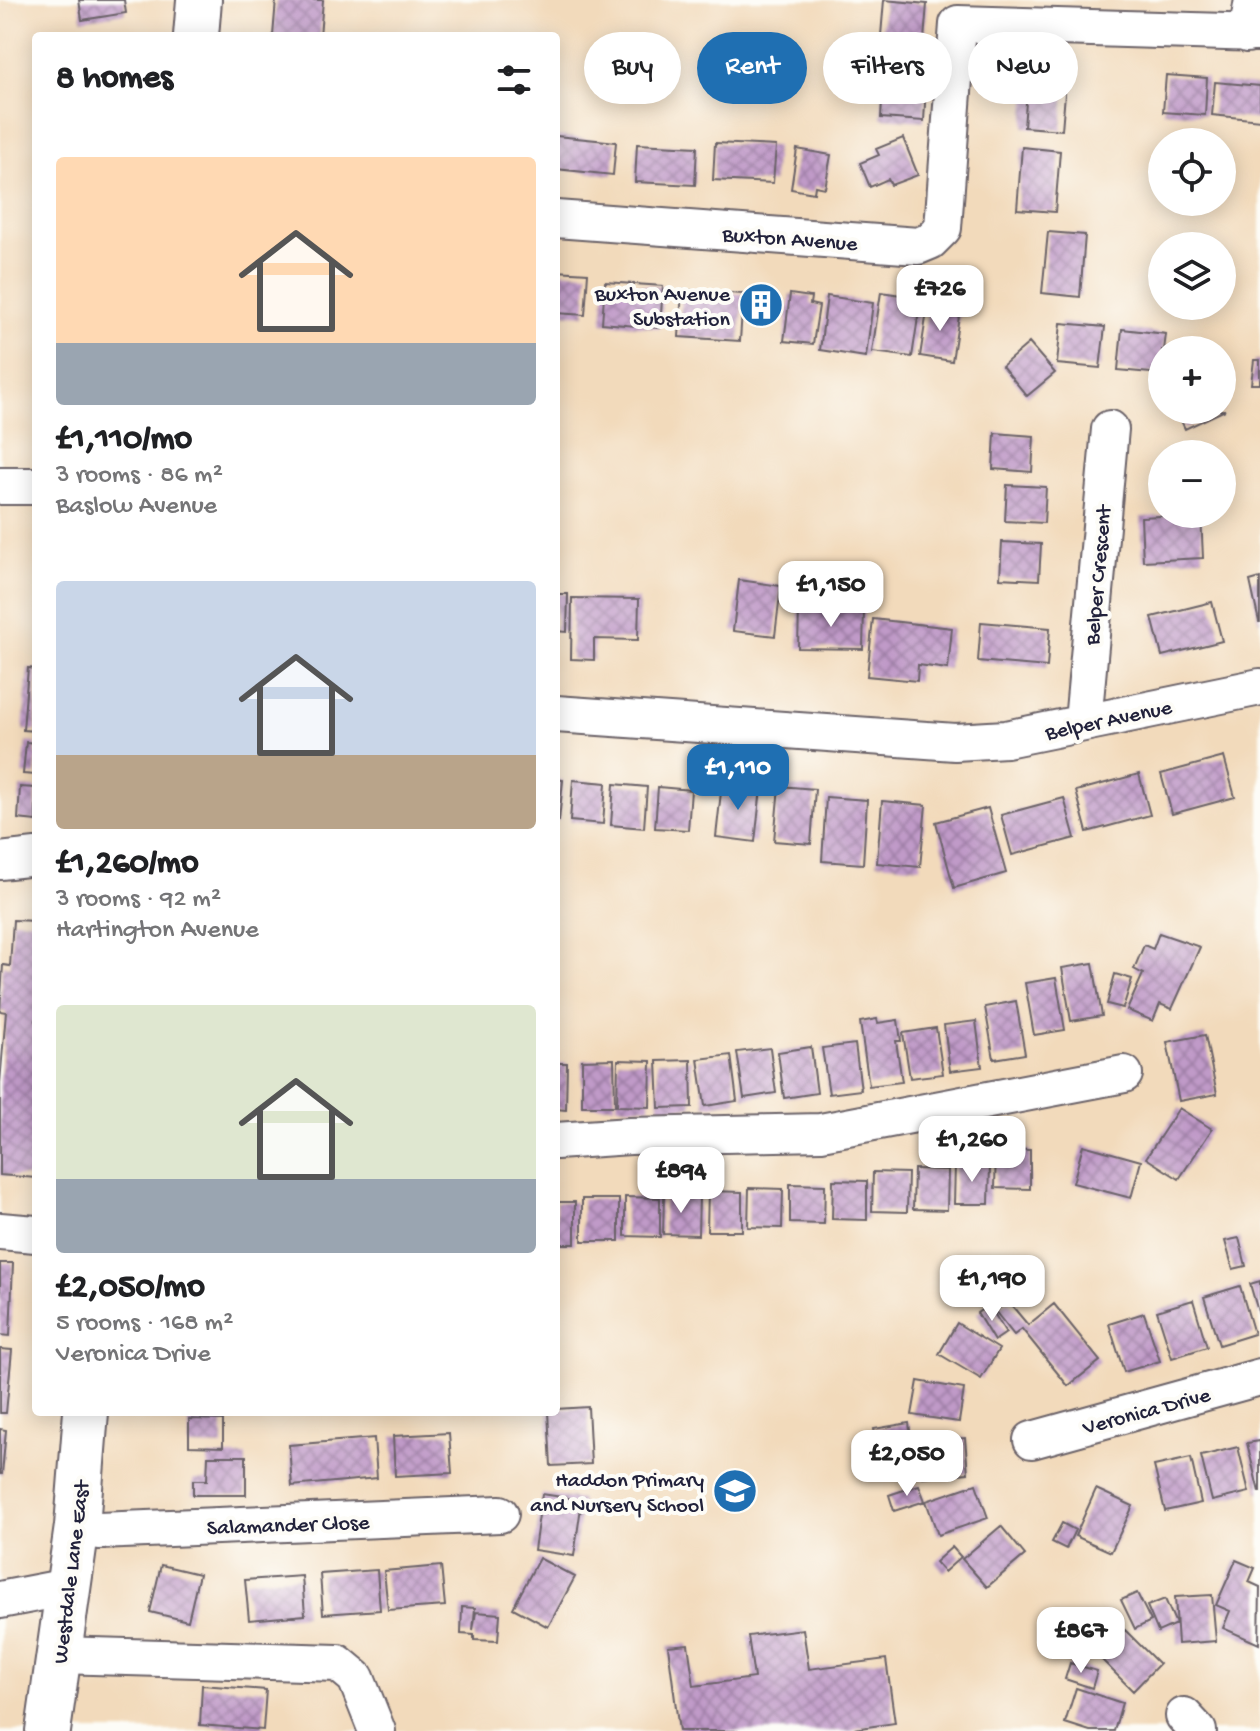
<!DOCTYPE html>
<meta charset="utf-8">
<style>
:root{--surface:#fff;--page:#f2f2f2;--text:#202124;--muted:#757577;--accent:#1f6fb2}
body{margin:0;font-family:"Gochi Hand",sans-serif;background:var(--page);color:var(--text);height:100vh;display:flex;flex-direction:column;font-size:30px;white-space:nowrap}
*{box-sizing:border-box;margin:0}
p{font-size:26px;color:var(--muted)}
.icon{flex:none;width:44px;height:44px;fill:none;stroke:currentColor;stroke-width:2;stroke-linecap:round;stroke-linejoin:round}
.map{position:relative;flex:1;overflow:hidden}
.panel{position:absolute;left:32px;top:32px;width:528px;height:1384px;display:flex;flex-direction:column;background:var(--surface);border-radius:8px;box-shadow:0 4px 20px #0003}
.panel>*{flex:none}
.top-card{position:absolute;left:584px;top:32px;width:556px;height:72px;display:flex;gap:16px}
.controls{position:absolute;left:1148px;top:128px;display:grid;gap:16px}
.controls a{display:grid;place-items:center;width:88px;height:88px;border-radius:50%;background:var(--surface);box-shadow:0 4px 20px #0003;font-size:40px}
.price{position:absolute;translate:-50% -68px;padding:0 18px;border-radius:16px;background:#fff;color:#222;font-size:26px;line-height:52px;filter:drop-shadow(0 2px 4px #0008)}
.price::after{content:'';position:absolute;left:50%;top:48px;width:24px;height:18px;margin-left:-12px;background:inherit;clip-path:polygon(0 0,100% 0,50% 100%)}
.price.current{background:var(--accent);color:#fff}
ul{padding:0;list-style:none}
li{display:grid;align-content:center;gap:16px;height:424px;padding:0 24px}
li span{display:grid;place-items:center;height:248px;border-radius:8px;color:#555}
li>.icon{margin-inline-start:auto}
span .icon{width:144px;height:144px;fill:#fffc;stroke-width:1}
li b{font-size:34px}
h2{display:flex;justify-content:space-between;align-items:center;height:96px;padding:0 24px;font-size:34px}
.tag{padding:0 28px;border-radius:36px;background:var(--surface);box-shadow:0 4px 20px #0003;font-size:28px;line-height:72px}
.tag.current{background:var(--accent);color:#fff}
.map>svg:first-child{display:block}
.building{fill:url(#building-cross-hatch)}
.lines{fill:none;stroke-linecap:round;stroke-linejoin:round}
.minor-casing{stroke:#6b6268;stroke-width:40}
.tertiary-casing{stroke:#6b6268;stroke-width:48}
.minor{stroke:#fff;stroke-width:36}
.tertiary{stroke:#fff;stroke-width:44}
.labels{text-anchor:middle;stroke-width:8;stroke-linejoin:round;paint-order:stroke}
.street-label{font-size:22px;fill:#22223b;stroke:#fdfcf7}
.poi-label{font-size:22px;fill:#22223b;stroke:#fdfcf7;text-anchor:end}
</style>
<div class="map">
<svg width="1260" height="1731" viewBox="0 0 1260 1731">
<defs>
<pattern id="building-cross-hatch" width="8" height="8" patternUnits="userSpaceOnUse" patternTransform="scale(2)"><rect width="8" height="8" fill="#c09ac8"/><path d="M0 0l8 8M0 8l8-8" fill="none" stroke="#9c7da4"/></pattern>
</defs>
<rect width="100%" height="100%" fill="#fdfcf7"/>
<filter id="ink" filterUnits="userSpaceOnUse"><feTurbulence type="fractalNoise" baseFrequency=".0125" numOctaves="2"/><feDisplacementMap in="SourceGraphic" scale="16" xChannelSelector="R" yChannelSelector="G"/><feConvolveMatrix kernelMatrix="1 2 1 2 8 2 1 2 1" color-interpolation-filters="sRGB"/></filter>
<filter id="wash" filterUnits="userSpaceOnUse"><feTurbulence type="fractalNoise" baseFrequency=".006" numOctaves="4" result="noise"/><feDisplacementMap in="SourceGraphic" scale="32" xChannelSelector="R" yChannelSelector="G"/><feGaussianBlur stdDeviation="1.8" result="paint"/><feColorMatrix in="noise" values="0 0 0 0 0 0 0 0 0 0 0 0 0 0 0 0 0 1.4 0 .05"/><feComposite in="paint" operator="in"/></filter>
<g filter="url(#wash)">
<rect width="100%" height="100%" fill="#f2dabb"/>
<g id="blocks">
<path class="building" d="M79 0H124L126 13 82 20Z
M276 0H323L320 36H273Z
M884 0 927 4 922 63 879 59Z
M1029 65 1067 69 1062 130 1024 127Z
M1166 75 1207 78 1205 115 1163 112Z
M1215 82 1260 86V120L1212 115Z
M883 84 926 86 924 121 881 118Z
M556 136 616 142 613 175 556 169Z
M903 138 918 175 891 185 888 179 870 187 860 163 879 155 876 149Z
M715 143 776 146 773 183 713 180Z
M637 144 697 147 695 185 635 182Z
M1022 147 1060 151 1055 212 1017 209Z
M797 149 831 155 825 188 815 186 814 193 791 189Z
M1048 232 1085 235 1080 297 1042 293Z
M556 271 588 273 585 315 556 313Z
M605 282 663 286 660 328 602 323Z
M682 290 743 294 740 341 679 337Z
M749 291 776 294 773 318 746 315Z
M881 292 921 298 912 357 872 352Z
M790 294 811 297 810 304 819 306 813 344 784 341Z
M827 296 873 303 866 357 820 350Z
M928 305 960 310 952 361 920 356Z
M1061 323 1105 327 1100 368 1057 364Z
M1122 329 1166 334 1164 350H1162V374L1118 370Z
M1029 343 1055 373 1027 396 1002 366Z
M1254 360H1260V384H1251Z
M1176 410H1225L1185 429Z
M995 433 1034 436 1032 472 993 469Z
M1007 485 1046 487 1044 523 1005 521Z
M1201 514 1203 558 1143 561 1141 517Z
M1002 542 1041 544 1039 580 1000 578Z
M1260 578V622H1259L1250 581Z
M739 580 781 586 775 636 733 631Z
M556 594H568L567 632 556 631Z
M572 598 639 599 638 640 594 639V660L571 659Z
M1212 602 1222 641 1162 656 1152 617Z
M799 608 864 610 863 649 798 648Z
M873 619 952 628 948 669 918 665 917 681 867 676Z
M981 622 1050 628 1047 667 978 661Z
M28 668 36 669V731L23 730Z
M26 742 36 743V775L23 774Z
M1224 757 1235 797 1172 814 1161 774Z
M1139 774 1150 815 1087 832 1076 791Z
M556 779 563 780 559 821H556Z
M573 780 606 783 603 824 570 821Z
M722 783 761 788 755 842 716 837Z
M614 784 647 787 644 828 611 825Z
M779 786 815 789 811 844 774 841Z
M20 787 36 788V821L18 819Z
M658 787 691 790 688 830 655 828Z
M826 797 867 800 863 864 822 861Z
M1064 798 1075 838 1012 855 1001 815Z
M882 801 926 805 920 867 877 863Z
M988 808 1006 873 954 888 936 822Z
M13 920 36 921V1178L0 1175V1083L6 1012 0 1011 3 965 10 966Z
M1159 933 1200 947 1172 1009 1160 1004 1153 1021 1127 1010 1143 974 1134 969 1144 945 1153 949Z
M1093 963 1102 1016 1071 1021 1062 968Z
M1115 974 1132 979 1123 1008 1107 1004Z
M1056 978 1065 1030 1034 1035 1025 983Z
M1016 1001 1025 1054 994 1059 985 1007Z
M877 1019 878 1023 898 1020 901 1041H896L902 1082 869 1086 860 1022Z
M976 1021 982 1067 950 1071 944 1025Z
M936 1028 943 1074 910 1078 903 1033Z
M1205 1035 1217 1094 1179 1101 1167 1042Z
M855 1044 861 1090 829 1094 822 1048Z
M811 1047 817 1093 784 1098 778 1052Z
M770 1048 776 1093 744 1098 737 1052Z
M731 1055 737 1101 705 1106 698 1059Z
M614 1059 615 1106H582V1060Z
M618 1060 651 1061 650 1107 617 1106Z
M691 1060 692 1107 659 1108 657 1061Z
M556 1063H567L566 1110 556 1109Z
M1179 1108 1212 1129 1179 1179 1146 1158Z
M1083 1145 1141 1161 1131 1198 1073 1183Z
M996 1149 1030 1150V1189L995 1188Z
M955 1164 990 1165 989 1204H954Z
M914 1169 948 1170 947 1210 913 1209Z
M873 1172 908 1173 907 1212 872 1211Z
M833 1180 867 1181V1220L832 1219Z
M790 1184 825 1185 824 1224 790 1223Z
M749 1188 783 1189 782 1228 748 1227Z
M708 1191 742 1192V1231H707Z
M664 1195H699L698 1235 663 1234Z
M625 1197 660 1198V1237L625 1236Z
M582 1199H619V1241H582Z
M556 1202H575V1244H556Z
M1239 1238 1246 1266 1233 1269 1225 1241Z
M0 1263H13L10 1336 0 1335Z
M1260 1281V1315H1259L1250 1284Z
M1240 1286 1254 1334 1219 1345 1204 1297Z
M1193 1300 1207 1347 1172 1358 1157 1311Z
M1008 1301 1028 1325 1054 1304 1100 1361 1068 1386 1022 1329 1014 1335 995 1311Z
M989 1305 1006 1333 994 1341 977 1313Z
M1144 1313 1160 1361 1124 1372 1109 1324Z
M957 1323 999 1349 981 1379 939 1354Z
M0 1349 12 1350 6 1413H0Z
M918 1381 964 1389 959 1422 912 1415Z
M588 1407 591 1464 551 1466 548 1412H556V1409Z
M189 1419 223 1420V1447L189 1446Z
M909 1423 911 1438 876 1444 874 1429Z
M0 1429 6 1430 2 1474H0Z
M449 1433 452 1473 395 1476 393 1436Z
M374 1438 377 1478 292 1486 289 1445Z
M965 1438 968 1473 923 1477 920 1442Z
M1260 1441V1492H1259L1247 1443Z
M1238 1447 1249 1492 1212 1501 1201 1456Z
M208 1456H246V1495H193V1480H207Z
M1191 1458 1201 1503 1165 1511 1154 1466Z
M976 1484 988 1518 938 1535 926 1501Z
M919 1485 925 1501 894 1511 889 1495Z
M1096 1489 1133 1506 1111 1552 1075 1536Z
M542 1494 582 1500 574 1556 534 1550Z
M1062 1523 1075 1530 1066 1549 1052 1542Z
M1001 1526 1025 1555 987 1587 962 1559Z
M952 1547 961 1557 944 1572 935 1562Z
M539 1558 575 1577 548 1627 513 1608Z
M1236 1560 1255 1568 1249 1582 1260 1587 1259 1644 1223 1628 1230 1611 1216 1605Z
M161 1565 199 1574 188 1621 150 1612Z
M441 1566 445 1606 388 1610 384 1571Z
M377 1570 380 1610 323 1614 320 1574Z
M302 1576 305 1615 249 1620 245 1580Z
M1137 1593 1151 1621 1135 1629 1121 1600Z
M1212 1595 1216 1641 1178 1644 1175 1597Z
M1165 1599 1176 1624 1158 1632 1147 1606Z
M462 1607 475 1608 473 1630 476 1612 500 1614 498 1641 474 1640V1635L461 1634Z
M803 1629 809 1669 886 1659 895 1723 853 1729 854 1731H679L668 1646 688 1644 694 1686 754 1678 748 1636Z
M1125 1630 1159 1664 1133 1691 1099 1657Z
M1070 1663 1097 1671 1092 1688 1065 1679Z
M202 1685 266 1690 263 1730 200 1725Z
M1076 1688 1122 1703 1114 1731H1090L1065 1723Z"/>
</g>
</g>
<g filter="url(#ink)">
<use href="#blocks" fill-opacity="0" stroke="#6b6268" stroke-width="2"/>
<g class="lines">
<g class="minor-casing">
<path id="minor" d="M1247 34 1253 0
M556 219 918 246 930 241 943 228 958 24 1260 33
M0 486H36
M556 714 955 742 1006 739 1260 687
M1083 722 1110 429
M0 861 36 857
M556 1141 630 1136 821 1132 1124 1074
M0 1231 36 1234
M1032 1440 1260 1377
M77 1526 99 1531 500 1514
M0 1600 68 1587
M58 1655 338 1663 356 1678 377 1731
M1184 1716 1198 1731"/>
</g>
<g class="tertiary-casing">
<path id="tertiary" d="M196 36 199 0
M48 1731 77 1526 86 1412"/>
</g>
<use href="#minor" class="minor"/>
<use href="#tertiary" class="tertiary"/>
</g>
</g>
<defs>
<g id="building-disc" transform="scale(2.3)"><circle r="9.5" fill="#1f6fb2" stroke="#fdfcf7"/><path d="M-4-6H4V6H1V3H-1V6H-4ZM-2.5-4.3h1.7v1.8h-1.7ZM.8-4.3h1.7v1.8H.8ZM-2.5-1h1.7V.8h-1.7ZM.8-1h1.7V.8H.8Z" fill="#fff"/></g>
<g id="school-disc" transform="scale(2.3)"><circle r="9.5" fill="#1f6fb2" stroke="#fdfcf7"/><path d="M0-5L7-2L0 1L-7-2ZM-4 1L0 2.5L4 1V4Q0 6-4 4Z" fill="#fff"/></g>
</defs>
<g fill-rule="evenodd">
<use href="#building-disc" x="761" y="305"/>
<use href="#school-disc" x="735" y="1491"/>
</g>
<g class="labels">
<g class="street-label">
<text transform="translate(790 237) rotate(4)" y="8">Buxton Avenue</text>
<text transform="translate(1096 575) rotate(-85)" y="8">Belper Crescent</text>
<text transform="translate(1108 718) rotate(-12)" y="8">Belper Avenue</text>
<text transform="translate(1146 1409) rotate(-15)" y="8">Veronica Drive</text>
<text transform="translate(288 1523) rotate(-2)" y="8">Salamander Close</text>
<text transform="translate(69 1572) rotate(-83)" y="8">Westdale Lane East</text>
</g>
<g class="poi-label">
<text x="730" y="300">Buxton Avenue<tspan x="730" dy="25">Substation</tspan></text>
<text x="704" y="1486">Haddon Primary<tspan x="704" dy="25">and Nursery School</tspan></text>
</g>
</g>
</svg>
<div class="controls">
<a><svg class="icon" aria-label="locate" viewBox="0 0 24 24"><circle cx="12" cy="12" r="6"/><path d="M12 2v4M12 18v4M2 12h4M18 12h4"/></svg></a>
<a><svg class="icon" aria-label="layers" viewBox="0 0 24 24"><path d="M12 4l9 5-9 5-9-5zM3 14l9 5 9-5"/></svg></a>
<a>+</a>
<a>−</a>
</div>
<b class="price" style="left:940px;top:333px">£726</b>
<b class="price" style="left:831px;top:629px">£1,150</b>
<b class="price current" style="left:738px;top:812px">£1,110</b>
<b class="price" style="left:972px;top:1184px">£1,260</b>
<b class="price" style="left:681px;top:1215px">£894</b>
<b class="price" style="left:992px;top:1323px">£1,190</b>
<b class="price" style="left:907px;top:1498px">£2,050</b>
<b class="price" style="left:1081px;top:1675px">£867</b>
<div class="top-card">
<a class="tag">Buy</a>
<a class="tag current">Rent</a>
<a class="tag">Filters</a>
<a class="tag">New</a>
</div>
<section class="panel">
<h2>8 homes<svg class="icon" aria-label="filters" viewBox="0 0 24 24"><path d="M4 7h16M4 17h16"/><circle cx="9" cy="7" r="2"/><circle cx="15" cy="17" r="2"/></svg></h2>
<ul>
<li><span style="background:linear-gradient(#ffd9b3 75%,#9aa5b1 0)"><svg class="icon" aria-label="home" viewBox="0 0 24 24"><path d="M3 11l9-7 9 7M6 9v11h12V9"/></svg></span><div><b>£1,110/mo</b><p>3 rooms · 86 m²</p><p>Baslow Avenue</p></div></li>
<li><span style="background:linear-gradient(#c9d6e8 70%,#b9a48a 0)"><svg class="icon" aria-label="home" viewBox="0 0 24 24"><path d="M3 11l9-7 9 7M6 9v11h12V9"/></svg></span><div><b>£1,260/mo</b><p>3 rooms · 92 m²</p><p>Hartington Avenue</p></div></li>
<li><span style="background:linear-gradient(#dfe7d0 70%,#9aa5b1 0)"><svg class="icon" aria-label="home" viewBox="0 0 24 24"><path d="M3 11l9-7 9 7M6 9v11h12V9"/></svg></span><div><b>£2,050/mo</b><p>5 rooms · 168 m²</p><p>Veronica Drive</p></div></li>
</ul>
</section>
</div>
